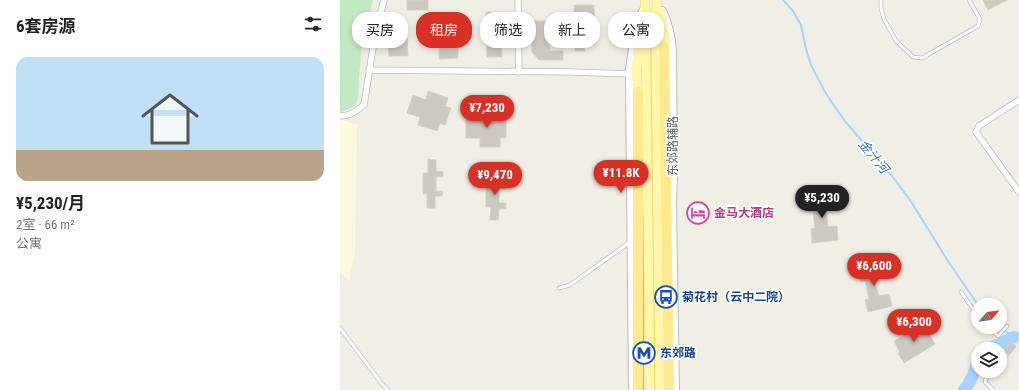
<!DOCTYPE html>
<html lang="zh">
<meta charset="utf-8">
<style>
:root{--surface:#fff;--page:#f2f2f2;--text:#222;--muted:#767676;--line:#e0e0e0;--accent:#d93025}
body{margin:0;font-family:"Roboto Condensed","Noto Sans SC",sans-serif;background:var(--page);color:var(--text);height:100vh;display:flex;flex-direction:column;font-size:15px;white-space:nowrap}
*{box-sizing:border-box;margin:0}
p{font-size:13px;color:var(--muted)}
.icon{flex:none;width:22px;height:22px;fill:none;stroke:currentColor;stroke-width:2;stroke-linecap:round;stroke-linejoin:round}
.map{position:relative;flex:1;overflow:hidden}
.panel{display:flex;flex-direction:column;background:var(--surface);width:340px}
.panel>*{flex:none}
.guide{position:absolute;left:12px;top:12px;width:380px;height:36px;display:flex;gap:8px}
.needle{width:26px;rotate:61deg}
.fabs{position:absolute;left:631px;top:298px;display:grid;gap:8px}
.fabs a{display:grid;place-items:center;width:36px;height:36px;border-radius:50%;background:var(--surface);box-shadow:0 2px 6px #0003;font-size:20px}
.price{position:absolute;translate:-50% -34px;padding:0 9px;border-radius:14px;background:var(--accent);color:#fff;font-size:13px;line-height:26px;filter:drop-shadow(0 1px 2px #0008)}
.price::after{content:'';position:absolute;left:50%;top:24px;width:12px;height:9px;margin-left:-6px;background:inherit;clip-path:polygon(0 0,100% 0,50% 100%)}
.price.current{background:#222;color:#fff}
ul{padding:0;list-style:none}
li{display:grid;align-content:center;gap:8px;height:212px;padding:0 16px}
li+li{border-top:1px solid var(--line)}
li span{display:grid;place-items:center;height:124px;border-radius:12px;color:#555}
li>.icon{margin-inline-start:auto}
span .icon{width:72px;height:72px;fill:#fffc;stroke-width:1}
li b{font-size:17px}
h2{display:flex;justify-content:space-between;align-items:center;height:48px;padding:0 16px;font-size:17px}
.chip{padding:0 14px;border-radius:16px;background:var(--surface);box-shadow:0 2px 6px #0003;font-size:14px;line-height:36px}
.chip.current{background:var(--accent);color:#fff}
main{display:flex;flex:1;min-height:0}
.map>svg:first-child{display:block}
.commercial{fill:#fff9dd}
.industrial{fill:#e2e0da}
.green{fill:#c2e8c4}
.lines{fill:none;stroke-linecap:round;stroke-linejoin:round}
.stream{stroke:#a7d3ff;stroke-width:2}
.river{stroke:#a7d3ff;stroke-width:12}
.building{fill:#ccc9c3;stroke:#d5d1c4}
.lane-casing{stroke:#b8bbc0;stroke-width:4.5}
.street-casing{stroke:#b8bbc0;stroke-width:7}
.secondary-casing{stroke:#b9bcc2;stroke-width:10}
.primary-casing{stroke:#f6d459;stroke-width:10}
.highway-casing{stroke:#f6b900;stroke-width:12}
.lane{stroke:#fff;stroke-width:3}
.street{stroke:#fff;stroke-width:5.5}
.secondary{stroke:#fff;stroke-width:8}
.primary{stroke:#fff7ac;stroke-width:9}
.highway{stroke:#ffe98e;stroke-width:10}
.labels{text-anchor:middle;stroke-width:3.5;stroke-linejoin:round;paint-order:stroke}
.street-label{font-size:12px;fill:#5e6167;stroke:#fff}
.hotel-label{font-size:12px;font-weight:bold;fill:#b23c85;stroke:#fff;text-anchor:start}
.transit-label{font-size:12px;font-weight:bold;fill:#164399;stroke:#fff;text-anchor:start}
.water-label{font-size:13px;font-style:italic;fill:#4177bf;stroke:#fff}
</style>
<main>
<section class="panel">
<h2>6套房源<svg class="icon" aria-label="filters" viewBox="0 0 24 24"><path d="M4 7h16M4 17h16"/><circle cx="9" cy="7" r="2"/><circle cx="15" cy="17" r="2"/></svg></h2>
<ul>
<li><span style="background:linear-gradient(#bfe0f5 75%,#b9a48a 0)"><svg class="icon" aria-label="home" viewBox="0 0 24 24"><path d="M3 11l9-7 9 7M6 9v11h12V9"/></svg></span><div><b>¥5,230/月</b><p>2室 · 66 m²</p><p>公寓</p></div></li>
</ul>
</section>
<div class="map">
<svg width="679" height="390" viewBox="0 0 679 390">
<rect width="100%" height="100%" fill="#f0efe6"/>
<path class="commercial" d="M0 119 17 125 15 251 9 281 0 273Z"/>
<path class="industrial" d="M673 341 679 343 660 367V349H657Z"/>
<path class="green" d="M0 0H33L23 36 19 78 18 98 15 106 2 112 0 111Z"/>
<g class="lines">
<path class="stream" d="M443 0 453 11 461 25 466 49 471 65 485 92 504 120 552 176 570 200 608 261 638 305
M657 327 679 339"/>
<path class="river" d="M649 349 674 337
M624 390C632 381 635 370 638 359"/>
</g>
<path class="building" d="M67 0H88V10H67Z
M643 0H667L648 10Z
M234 5H254L255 45H244L245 51H235Z
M146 12H161L162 57H147Z
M191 21H210V51H223V60H199L192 52Z
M48 34H67L68 56H49Z
M99 36H118V58L99 59Z
M88 91 108 98 105 106 111 108 105 125 100 123 97 131 78 125 80 117 67 113 73 95 86 100Z
M140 112H160V120H166V138H160V147H140V138H126V120H140Z
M88 159 96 160V171L103 172V177H96V191H103L102 196H95V208H87V194H83V173H88Z
M151 172H160L159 184H166V189H159V203H166V209H159L158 220H150L151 207H146V186H151Z
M491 195 492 199H493V202H494L495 209 486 210 488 227 497 226 498 240 472 243 471 229 475 228 473 211 469 212 468 197Z
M540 262 544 276 534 279 539 296 549 294 552 306 528 312 525 300 529 299 525 281 521 282 518 268Z
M580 323 588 335 589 334 595 344 564 363 558 353 560 352 554 341 568 333 567 331Z
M671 342 676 347 669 355 663 351Z"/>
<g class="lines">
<g class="lane-casing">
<path id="lane" d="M541 0V8L544 19 556 41 573 57 582 58 638 26 640 19 629 0
M219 288 230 285 290 242
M621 292 638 316
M647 327 658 336 667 326
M0 328 42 384 48 390
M650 371 645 381 646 383 653 390"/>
</g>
<g class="street-casing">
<path id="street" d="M178 0 179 72
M29 70 232 72 290 74
M679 100 639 126 636 132 679 192
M0 116C9 117 17 110 24 105L35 35 44 0"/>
</g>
<g class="secondary-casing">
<path id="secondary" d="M322 11C328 24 331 36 332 50L333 178 332 205 335 390
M293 387 290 80V68L293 49 303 11"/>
</g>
<g class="primary-casing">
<path id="primary" d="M305 0 310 390
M317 0 316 54 320 390
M320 11 326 43 324 47
M298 92C294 71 298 50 301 29"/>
</g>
<g class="highway-casing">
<path id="highway" d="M324 47 329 390
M298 92V390"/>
</g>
<use href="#lane" class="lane"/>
<use href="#street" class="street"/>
<use href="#secondary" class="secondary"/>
<use href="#primary" class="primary"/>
<use href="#highway" class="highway"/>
</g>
<defs>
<g id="hotel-ring" transform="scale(1.15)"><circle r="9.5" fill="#fff" stroke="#d1479c" stroke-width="1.5"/><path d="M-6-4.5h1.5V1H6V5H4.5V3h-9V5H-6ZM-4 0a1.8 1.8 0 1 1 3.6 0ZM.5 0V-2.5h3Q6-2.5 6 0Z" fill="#d1479c"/></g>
<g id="bus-ring" transform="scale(1.15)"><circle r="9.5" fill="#fff" stroke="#1a4fb4" stroke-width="1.5"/><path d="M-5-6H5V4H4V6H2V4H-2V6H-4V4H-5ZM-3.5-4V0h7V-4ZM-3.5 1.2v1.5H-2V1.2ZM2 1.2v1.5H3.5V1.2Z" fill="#1a4fb4"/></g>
<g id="metro-ring" transform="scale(1.15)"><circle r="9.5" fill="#fff" stroke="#1a4fb4" stroke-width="1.5"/><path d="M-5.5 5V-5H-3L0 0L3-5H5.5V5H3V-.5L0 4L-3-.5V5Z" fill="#1a4fb4"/></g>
</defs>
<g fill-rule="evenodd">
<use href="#hotel-ring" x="358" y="213"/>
<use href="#bus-ring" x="326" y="297"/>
<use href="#metro-ring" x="304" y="353"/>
</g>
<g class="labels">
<g class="street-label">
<text transform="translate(333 146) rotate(-90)" y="4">东郊路辅路</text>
</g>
<g class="hotel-label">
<text x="374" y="217">金马大酒店</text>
</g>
<g class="transit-label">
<text x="342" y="301">菊花村（云中二院）</text>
<text x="320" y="357">东郊路</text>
</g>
<g class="water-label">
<text transform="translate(534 156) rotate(50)" y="5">金汁河</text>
</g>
</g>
</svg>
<div class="fabs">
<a><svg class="needle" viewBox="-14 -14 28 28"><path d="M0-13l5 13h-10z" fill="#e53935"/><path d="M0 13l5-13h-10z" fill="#767676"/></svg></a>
<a><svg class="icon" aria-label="layers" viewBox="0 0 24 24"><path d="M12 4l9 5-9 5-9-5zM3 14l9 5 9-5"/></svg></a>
</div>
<b class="price" style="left:147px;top:129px">¥7,230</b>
<b class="price" style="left:281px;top:194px">¥11.8K</b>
<b class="price" style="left:155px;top:196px">¥9,470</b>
<b class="price current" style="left:482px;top:219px">¥5,230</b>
<b class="price" style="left:534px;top:287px">¥6,600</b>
<b class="price" style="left:574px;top:343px">¥6,300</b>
<div class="guide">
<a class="chip">买房</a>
<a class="chip current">租房</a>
<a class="chip">筛选</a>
<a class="chip">新上</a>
<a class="chip">公寓</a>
</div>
</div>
</main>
